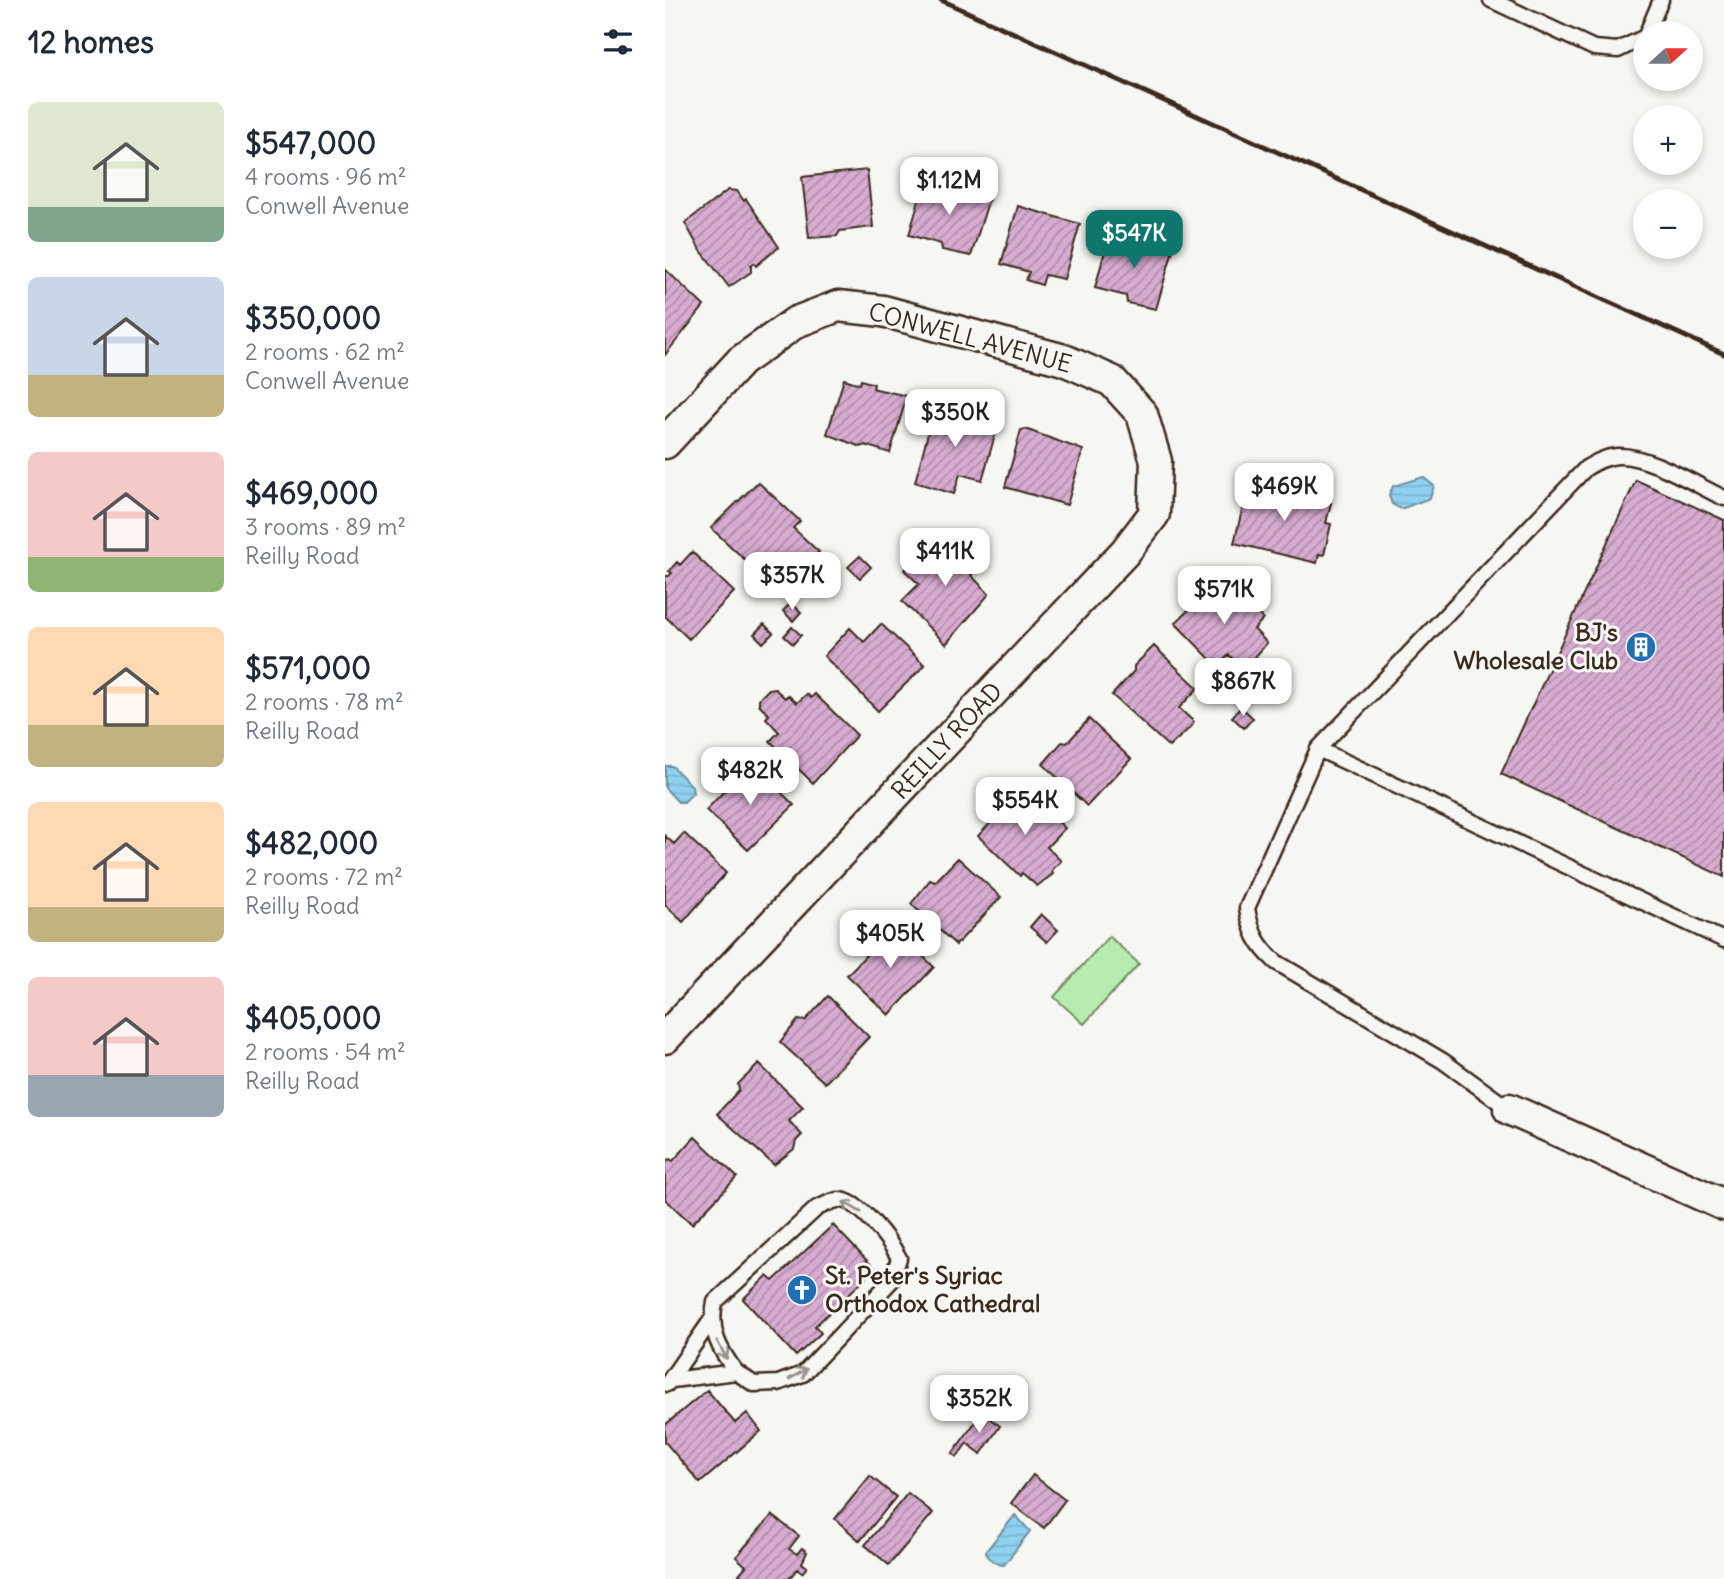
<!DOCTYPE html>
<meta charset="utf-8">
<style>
:root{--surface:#fff;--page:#f6f6f7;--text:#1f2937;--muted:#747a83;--accent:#0f766e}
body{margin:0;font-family:Delius,sans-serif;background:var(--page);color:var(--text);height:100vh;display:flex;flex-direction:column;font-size:26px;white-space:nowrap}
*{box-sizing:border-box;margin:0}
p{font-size:23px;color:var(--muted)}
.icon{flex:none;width:38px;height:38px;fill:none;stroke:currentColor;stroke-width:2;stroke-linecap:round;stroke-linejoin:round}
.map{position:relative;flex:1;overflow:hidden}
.sheet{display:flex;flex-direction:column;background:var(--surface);width:665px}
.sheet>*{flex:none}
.needle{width:46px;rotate:69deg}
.tools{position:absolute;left:968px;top:21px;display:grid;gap:14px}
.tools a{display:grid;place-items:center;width:70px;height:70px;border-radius:50%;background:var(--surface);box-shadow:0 4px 10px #0003;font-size:35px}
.price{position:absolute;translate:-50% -60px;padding:0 16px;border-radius:14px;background:#fff;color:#222;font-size:23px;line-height:46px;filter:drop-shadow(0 2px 4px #0008)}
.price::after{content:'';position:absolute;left:50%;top:42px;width:21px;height:16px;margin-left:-10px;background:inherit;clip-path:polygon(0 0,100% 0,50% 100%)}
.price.selected{background:var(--accent);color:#fff}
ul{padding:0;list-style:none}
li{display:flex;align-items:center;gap:21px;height:175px;padding:0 28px}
li span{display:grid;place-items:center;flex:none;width:196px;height:140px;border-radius:10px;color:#555}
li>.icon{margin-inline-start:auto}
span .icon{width:84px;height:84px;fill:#fffc;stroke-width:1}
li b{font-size:30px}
h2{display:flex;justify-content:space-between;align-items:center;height:84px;padding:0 28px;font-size:30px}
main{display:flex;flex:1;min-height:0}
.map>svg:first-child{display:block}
.garden{fill:#b6ecae;stroke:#788b66;stroke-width:2}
.water{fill:url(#water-rules);stroke:#6d8e9c;stroke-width:2}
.building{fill:url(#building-hatch);stroke:#3b2a1e;stroke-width:2}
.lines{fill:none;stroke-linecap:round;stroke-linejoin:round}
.service-casing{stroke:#3b2a1e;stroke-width:19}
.minor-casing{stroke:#3b2a1e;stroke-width:35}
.service{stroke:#f6f6f2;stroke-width:14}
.minor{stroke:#f6f6f2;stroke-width:30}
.rail{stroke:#3b2a1e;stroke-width:5}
.oneway{stroke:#989088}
.labels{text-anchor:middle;stroke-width:6;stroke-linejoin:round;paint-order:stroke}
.street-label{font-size:24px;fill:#3b2a1e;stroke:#f6f6f2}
.poi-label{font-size:24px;font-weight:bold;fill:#3b2a1e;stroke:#f6f6f2;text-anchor:end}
</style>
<main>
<section class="sheet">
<h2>12 homes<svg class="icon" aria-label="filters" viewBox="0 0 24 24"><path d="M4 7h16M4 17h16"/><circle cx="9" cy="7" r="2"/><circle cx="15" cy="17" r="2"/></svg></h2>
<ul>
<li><span style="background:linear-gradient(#dfe7d0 75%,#7fa58c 0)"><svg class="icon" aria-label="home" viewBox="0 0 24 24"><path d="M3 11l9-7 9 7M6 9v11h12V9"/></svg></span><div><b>$547,000</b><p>4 rooms · 96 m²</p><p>Conwell Avenue</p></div></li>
<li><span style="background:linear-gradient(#c9d6e8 70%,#c2b280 0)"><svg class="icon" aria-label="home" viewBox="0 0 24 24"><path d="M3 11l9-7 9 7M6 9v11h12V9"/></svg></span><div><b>$350,000</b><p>2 rooms · 62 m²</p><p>Conwell Avenue</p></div></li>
<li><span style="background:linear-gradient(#f6c9c9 75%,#8fb573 0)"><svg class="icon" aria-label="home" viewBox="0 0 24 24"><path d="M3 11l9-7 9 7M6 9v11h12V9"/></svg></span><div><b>$469,000</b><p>3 rooms · 89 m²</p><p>Reilly Road</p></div></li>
<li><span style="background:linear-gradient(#ffd9b3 70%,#c2b280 0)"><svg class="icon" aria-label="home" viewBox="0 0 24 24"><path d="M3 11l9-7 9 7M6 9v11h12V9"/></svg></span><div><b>$571,000</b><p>2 rooms · 78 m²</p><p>Reilly Road</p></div></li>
<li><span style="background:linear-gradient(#ffd9b3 75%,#c2b280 0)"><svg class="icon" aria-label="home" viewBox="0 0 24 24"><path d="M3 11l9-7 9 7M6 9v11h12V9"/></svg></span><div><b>$482,000</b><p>2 rooms · 72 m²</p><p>Reilly Road</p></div></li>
<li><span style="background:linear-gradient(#f6c9c9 70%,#9aa5b1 0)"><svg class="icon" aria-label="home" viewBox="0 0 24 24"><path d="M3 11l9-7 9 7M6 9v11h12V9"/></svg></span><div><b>$405,000</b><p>2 rooms · 54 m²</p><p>Reilly Road</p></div></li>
</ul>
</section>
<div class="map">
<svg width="1059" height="1579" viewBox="0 0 1059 1579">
<defs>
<pattern id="water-rules" width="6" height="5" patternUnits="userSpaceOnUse" patternTransform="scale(1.75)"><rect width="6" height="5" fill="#8fd1f0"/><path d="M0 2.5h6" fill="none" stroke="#7cb4cd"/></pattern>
<pattern id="building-hatch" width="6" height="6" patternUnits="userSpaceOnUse" patternTransform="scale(1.75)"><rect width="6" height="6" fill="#d7acd1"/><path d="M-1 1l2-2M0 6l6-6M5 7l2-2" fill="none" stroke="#b08ca9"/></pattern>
</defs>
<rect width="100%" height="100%" fill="#f6f6f2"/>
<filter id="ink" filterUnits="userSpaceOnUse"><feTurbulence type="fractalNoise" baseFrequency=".0143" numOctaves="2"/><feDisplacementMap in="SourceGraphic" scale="14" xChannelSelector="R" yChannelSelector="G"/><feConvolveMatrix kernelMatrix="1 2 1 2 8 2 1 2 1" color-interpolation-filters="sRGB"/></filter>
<g filter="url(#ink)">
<path class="garden" d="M444 936 474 964 419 1024 389 997Z"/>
<path class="water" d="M758 477 769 486 765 498 736 509 727 504 724 495 728 486Z
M0 766H7L27 786 28 793 19 802H13L0 788Z
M350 1515 365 1531 339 1565C332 1565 322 1559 321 1551Z"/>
<path class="building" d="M202 170 208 227 175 231 172 236 144 238 137 177Z
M260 179 324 199 306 256 277 250 276 244 244 235Z
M63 190 72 191 79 201 81 199 114 247 91 266 89 263 86 265V272L64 287 34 248 20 223Z
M353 206 415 224 399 279 380 275 377 285 361 280 364 272 336 264Z
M445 232 508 250 491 309 462 303 461 296 430 288Z
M0 269 39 306 0 355Z
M179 379 195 384 196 380 209 384 208 388 211 389 242 396 225 453 200 445 196 447 162 434Z
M271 403 333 425 317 480 295 474 289 494 250 482Z
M360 429 418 450 402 505 340 487 356 430Z
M971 480 1059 520V877L836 774Z
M93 482 135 521 128 528 154 552 125 583 99 559 90 569 46 528Z
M584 482 666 503 661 523 666 524 659 555 654 554 652 563 569 543Z
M289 537 294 541 296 539 318 562 306 575 324 594 281 644 237 601 254 584 239 570 266 543 274 552Z
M27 552 69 592 24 639 0 616V576H4L7 573 4 571 12 562 15 565Z
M195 556 206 567 195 578 183 567Z
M557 578 598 619 589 629 602 643 579 670 564 655 554 665 547 661 510 623Z
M126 603 136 612 128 621 118 611Z
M99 624 108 633 98 643 89 634Z
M216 624 260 665 213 711 159 656 185 628 199 642Z
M127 627 136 635 128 644 119 636Z
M489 646 533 688 514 708 529 722 527 726 504 747 447 695 469 671V666Z
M109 688 120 698 123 695 132 703 142 694 146 698 150 694 192 735 148 783 105 741 114 732 101 718 104 715 94 704V699L104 689Z
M576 707 588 718 579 728 567 717Z
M424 719 466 759 422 806 378 764 397 742 402 743Z
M86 763 129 805 83 850 41 810Z
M357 786 400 828 382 847 396 861 387 870 388 874 372 886 357 873 355 876 313 836 337 811 336 806Z
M19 833 61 873 18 922 0 905V836L9 844Z
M293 858 336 897 291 945 246 904 265 880 270 882Z
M376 914 393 930 382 942 365 927Z
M226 925 269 967 224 1015 182 975 205 951 204 945 221 926Z
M163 996 204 1037 160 1083 115 1042 133 1020 140 1021Z
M94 1064 138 1107 124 1121 137 1135 131 1141 129 1149 109 1165 52 1114 74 1090 73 1084Z
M30 1137 72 1177 27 1224 0 1199V1161L5 1159 8 1161Z
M168 1225 210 1269 150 1326 156 1333 131 1356 78 1299 102 1276 108 1281Z
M42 1390 70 1423 82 1413 96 1431 35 1483 0 1442V1425Z
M317 1413 335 1426 316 1454 302 1443 292 1457 287 1454Z
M368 1475 400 1500 379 1528 346 1503Z
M205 1476 231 1497 195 1541 170 1519Z
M243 1493 268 1513 224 1565 200 1545Z
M107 1515 134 1536 124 1549 132 1554 137 1548 142 1552 137 1563 142 1567 137 1573 132 1569 124 1579H81L74 1574 81 1566 71 1557Z"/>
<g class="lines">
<g class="service-casing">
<path id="service" d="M826 0 929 48 953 50 980 37
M982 33 996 0
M653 749 921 468C931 462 940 457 952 456 982 454 1031 485 1059 498
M844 1109 778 1061 611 962C592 945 586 932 582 908L653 749 1059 940
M7 1380 71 1372 89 1384 113 1383 138 1374 227 1280 234 1258C225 1241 195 1200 174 1200 167 1200 158 1206 152 1208L50 1302C44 1331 54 1349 71 1372
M2 1384 47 1319"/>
</g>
<g class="minor-casing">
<path id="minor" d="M0 443 76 361 131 322 173 306 218 311 399 360 447 381 477 414 491 461 489 514 460 552 0 1038
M844 1109 1059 1205"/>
</g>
<use href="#service" class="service"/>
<use href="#minor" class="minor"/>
<path class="rail" d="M276 0 1059 354"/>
</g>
<defs><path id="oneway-shaft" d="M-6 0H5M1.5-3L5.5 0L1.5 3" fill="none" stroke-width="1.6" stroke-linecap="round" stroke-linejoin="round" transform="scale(1.75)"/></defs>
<g class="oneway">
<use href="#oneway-shaft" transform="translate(187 1207) rotate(-150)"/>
<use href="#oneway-shaft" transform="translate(57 1350) rotate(61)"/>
<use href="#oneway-shaft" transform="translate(133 1374) rotate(-30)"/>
</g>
</g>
<defs>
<g id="building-disc" transform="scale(1.575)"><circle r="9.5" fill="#1f6fb2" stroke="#f6f6f2"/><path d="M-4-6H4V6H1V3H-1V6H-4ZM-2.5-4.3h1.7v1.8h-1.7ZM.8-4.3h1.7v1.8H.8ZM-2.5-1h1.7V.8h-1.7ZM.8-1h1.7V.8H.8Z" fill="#fff"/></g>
<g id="church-disc" transform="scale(1.575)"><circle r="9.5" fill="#1f6fb2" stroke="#f6f6f2"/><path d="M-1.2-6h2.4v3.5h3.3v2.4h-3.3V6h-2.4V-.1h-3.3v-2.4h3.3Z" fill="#fff"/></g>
</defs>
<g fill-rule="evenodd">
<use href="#building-disc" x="976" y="647"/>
<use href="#church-disc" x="137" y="1290"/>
</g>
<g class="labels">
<g class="street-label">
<text transform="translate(305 338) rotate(15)" y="8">CONWELL AVENUE</text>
<text transform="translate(282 741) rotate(-47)" y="8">REILLY ROAD</text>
</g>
<g class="poi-label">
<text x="953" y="641">BJ's<tspan x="953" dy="28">Wholesale Club</tspan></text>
<text x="160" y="1284" text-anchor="start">St. Peter's Syriac<tspan x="160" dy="28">Orthodox Cathedral</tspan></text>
</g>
</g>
</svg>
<div class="tools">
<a><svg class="needle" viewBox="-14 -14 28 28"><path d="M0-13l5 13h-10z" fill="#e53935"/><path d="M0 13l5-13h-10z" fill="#747a83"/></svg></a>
<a>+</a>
<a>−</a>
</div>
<b class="price" style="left:284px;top:217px">$1.12M</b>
<b class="price selected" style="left:469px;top:270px">$547K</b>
<b class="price" style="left:290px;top:449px">$350K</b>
<b class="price" style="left:619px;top:523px">$469K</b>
<b class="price" style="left:280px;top:588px">$411K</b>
<b class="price" style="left:127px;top:612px">$357K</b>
<b class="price" style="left:559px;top:626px">$571K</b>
<b class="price" style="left:578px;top:718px">$867K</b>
<b class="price" style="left:85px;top:807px">$482K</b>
<b class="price" style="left:360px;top:837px">$554K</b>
<b class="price" style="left:225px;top:970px">$405K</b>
<b class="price" style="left:314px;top:1435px">$352K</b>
</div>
</main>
